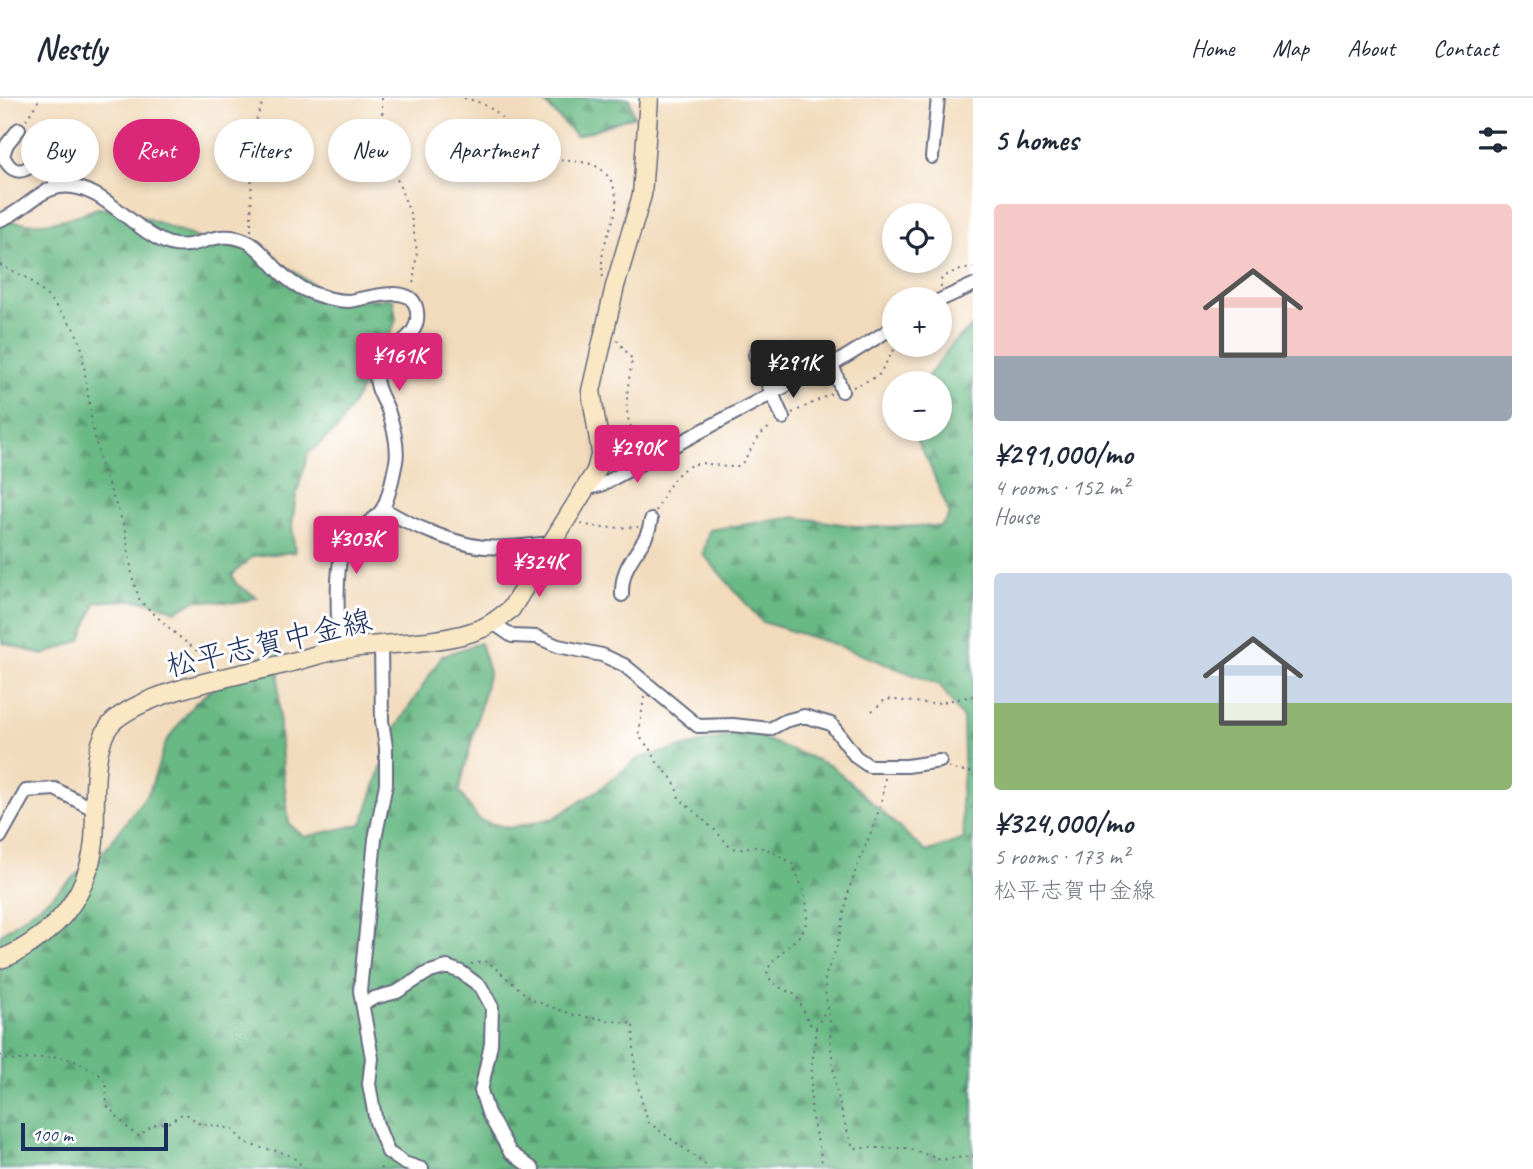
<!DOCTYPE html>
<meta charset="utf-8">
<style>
:root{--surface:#fff;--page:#f6f6f7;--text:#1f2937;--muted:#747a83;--line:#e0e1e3;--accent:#db2777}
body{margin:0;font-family:Caveat,"Klee One",sans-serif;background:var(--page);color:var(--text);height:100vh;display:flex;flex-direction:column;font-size:26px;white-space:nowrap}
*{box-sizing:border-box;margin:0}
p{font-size:23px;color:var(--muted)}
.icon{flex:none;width:38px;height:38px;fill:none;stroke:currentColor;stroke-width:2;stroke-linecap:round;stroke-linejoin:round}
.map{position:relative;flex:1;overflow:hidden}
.side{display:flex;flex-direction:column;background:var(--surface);width:560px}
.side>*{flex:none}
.guide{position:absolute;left:21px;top:21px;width:665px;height:63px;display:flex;gap:14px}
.controls{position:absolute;left:882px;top:105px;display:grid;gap:14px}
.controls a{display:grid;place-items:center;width:70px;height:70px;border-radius:50%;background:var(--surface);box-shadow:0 4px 10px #0003;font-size:35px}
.scale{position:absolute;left:21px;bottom:18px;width:147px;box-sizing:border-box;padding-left:7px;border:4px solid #1b2f5e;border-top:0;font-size:19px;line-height:24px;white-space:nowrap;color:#1b2f5e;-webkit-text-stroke:5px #fff;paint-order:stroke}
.price{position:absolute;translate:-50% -60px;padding:0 16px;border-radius:7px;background:var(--accent);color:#fff;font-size:23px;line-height:46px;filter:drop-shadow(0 2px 4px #0008)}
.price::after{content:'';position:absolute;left:50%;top:42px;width:21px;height:16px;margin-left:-10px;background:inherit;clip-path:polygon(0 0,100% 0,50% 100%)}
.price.on{background:#222;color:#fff}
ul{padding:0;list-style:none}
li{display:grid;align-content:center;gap:14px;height:371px;padding:0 21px}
li span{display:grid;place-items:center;height:217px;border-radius:7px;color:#555}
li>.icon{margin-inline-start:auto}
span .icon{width:126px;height:126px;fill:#fffc;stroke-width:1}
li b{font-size:30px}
h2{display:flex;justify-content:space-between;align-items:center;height:84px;padding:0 21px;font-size:30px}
.pill{padding:0 24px;border-radius:32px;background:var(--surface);box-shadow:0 4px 10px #0003;font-size:24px;line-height:63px}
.pill.on{background:var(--accent);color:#fff}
header{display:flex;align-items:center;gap:42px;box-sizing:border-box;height:98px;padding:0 35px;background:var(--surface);border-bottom:2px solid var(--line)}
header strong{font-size:33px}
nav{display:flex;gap:38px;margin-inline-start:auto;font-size:24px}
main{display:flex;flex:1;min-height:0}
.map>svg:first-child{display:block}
.forest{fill:url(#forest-firs);stroke:#427471;stroke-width:2}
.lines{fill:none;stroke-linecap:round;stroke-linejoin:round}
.street-casing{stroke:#666b7f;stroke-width:16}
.secondary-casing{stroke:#666b7f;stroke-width:21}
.path{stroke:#666b7f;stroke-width:2;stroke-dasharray:2 5;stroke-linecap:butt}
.street{stroke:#fff;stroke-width:12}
.secondary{stroke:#fae7c3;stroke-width:18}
.labels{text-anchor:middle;stroke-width:6;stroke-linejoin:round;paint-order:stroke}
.street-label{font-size:30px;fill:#1b2f5e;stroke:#fff}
</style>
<header>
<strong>Nestly</strong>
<nav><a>Home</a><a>Map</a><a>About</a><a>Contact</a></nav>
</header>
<main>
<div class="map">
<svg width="973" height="1071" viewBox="0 0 973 1071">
<defs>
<pattern id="forest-firs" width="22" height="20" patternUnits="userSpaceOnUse" patternTransform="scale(1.75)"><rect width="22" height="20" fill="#69b984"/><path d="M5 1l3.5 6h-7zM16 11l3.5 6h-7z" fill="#56976f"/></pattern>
</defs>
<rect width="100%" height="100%" fill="#fff"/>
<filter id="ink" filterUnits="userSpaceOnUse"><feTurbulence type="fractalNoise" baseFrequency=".0143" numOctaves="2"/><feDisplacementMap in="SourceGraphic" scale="14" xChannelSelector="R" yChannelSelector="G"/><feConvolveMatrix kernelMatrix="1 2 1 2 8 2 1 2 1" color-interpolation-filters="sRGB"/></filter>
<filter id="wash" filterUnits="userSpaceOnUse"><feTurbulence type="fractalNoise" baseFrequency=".00686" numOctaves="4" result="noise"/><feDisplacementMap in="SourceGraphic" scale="28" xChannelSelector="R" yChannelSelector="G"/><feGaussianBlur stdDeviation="1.57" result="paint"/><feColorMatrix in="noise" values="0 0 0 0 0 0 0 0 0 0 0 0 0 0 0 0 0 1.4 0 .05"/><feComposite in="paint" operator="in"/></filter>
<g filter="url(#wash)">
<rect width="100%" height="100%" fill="#f2dbbc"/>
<path class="forest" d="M540 0H629L634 18 576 38Z
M98 110 130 114 206 143 240 145 292 172 321 192 356 201H393L396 222 384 253 338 330 308 356 296 398 292 426 295 454 253 458 232 477 236 486 257 499 239 505 196 502 176 513C147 499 127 501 96 504L81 542 43 557 3 545 0 538V121C40 130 61 124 98 110Z
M973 228V1071H0V837L51 799 106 751 150 692 166 644 194 606 235 572 280 550C276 609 282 668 289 726L304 739 362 726 395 631 442 558 480 545 489 574 459 693 479 722 509 730 554 720 597 693 639 660 747 634 832 668 926 754 964 741 961 700 964 660 963 621 940 587 831 545 762 524 703 456 709 432 795 419 862 429 941 428 950 417 928 363 910 331H940V285H923L953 245Z"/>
</g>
<g filter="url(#ink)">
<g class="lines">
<g class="street-casing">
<path id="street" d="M19 31 7 46 3 57C15 87 36 68 46 48L49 49 56 90
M932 59 938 0
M0 122C22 115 36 93 59 89 100 82 134 135 170 146 198 154 215 129 246 143 260 149 270 165 281 175 288 182 298 189 307 193 319 198 335 203 348 203 366 202 414 182 417 214 421 244 383 248 377 272 373 286 383 300 388 312 393 327 399 348 396 364 393 377 390 397 383 410 375 424 354 432 345 446 334 466 338 528 340 551
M940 202 973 187
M755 257 783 320
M832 266 842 293
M585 391 601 387 793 284 839 263 894 229
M383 410C406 426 458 447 485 449 506 451 529 447 551 445
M622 497C621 459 647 452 651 422
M493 525 512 538 537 539 558 548 602 557 624 567 698 628 733 627 770 631 785 623 804 618 831 626 856 659 869 668H907L940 663
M381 546 382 623 386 649V686L375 741 360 893 372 960 369 986 376 1024 388 1054 404 1065 422 1071
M0 739 26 693 55 691 95 712
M363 906 374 900 397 894 427 875 447 869 461 874 481 889 492 909 491 946 481 993 488 1015 510 1054 533 1071"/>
</g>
<g class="secondary-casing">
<path id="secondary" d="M0 861C17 856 32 845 46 834 73 813 91 777 94 743 97 710 88 643 116 621 155 590 243 577 292 564 309 560 326 553 344 551 383 545 445 546 480 531 492 527 501 518 511 511L585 391 596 373 601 354 591 293 615 188 642 97 649 0"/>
</g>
<path class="path" d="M382 0 383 44 411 118 417 153 413 187
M464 0C506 9 505 32 534 54 557 71 594 52 611 83 624 109 610 125 604 149 601 160 602 170 603 181
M26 22 40 0
M251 133 252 34 264 0
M0 167 29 181 49 200 73 229 81 246 92 326 101 368 125 430 133 482 140 503 177 537 216 568
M941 189 940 183C949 173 960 172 973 170
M617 242 632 261C630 281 617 329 642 339 648 341 657 340 664 340
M853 289 878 278 897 247
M792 315 831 296
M656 413C667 391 680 360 709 366 722 368 728 371 741 367L760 337 772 327
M581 426 603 430 638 429
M644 599 639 635 642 642 652 653 656 663 674 683 679 700 718 735 729 748 739 752 752 748 767 751 792 765C801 788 818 818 798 839 787 850 775 859 767 872 769 887 783 891 796 897L810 926 816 929 827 910
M872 613 886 601 932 606 973 598
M949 669 954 672 973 674
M885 680C882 718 862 751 851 786 844 808 842 832 835 854 832 863 825 874 825 884 824 898 830 912 830 926 831 970 838 1009 853 1050H908L941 1062 973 1058
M471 866 487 863 532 902 574 917 633 926 635 979 648 1024 705 1066 704 1071
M816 930C813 958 809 989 812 1018 814 1037 822 1050 822 1071
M0 957 9 963 59 958 80 965 98 975 106 984 107 1008C116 1016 130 1035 139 1038L153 1027 169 1024 182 1016 188 1017 198 1025 233 1031C251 1061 286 1042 304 1071
M380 1071 385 1066"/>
<use href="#street" class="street"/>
<use href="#secondary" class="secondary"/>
</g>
</g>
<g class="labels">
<g class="street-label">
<text transform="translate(269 545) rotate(-13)" y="10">松平志賀中金線</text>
</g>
</g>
</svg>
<div class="controls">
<a><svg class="icon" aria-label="locate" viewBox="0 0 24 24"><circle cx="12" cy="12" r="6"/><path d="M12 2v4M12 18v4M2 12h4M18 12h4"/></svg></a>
<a>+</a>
<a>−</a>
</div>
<div class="scale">100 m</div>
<b class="price" style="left:399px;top:295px">¥161K</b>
<b class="price on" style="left:793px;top:302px">¥291K</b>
<b class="price" style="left:637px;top:387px">¥290K</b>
<b class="price" style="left:356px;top:478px">¥303K</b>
<b class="price" style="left:539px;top:501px">¥324K</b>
<div class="guide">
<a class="pill">Buy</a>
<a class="pill on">Rent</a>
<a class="pill">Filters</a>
<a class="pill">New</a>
<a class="pill">Apartment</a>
</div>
</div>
<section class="side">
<h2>5 homes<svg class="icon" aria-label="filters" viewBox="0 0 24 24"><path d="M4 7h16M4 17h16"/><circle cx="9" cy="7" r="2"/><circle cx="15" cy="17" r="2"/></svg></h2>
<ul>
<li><span style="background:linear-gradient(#f6c9c9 70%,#9aa5b1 0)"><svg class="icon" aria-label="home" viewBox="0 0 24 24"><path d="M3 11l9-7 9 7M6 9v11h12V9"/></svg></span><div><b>¥291,000/mo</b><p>4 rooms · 152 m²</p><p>House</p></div></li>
<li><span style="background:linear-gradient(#c9d6e8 60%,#8fb573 0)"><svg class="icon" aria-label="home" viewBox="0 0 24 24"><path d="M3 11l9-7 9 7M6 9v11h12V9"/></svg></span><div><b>¥324,000/mo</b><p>5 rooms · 173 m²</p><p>松平志賀中金線</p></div></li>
</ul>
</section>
</main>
